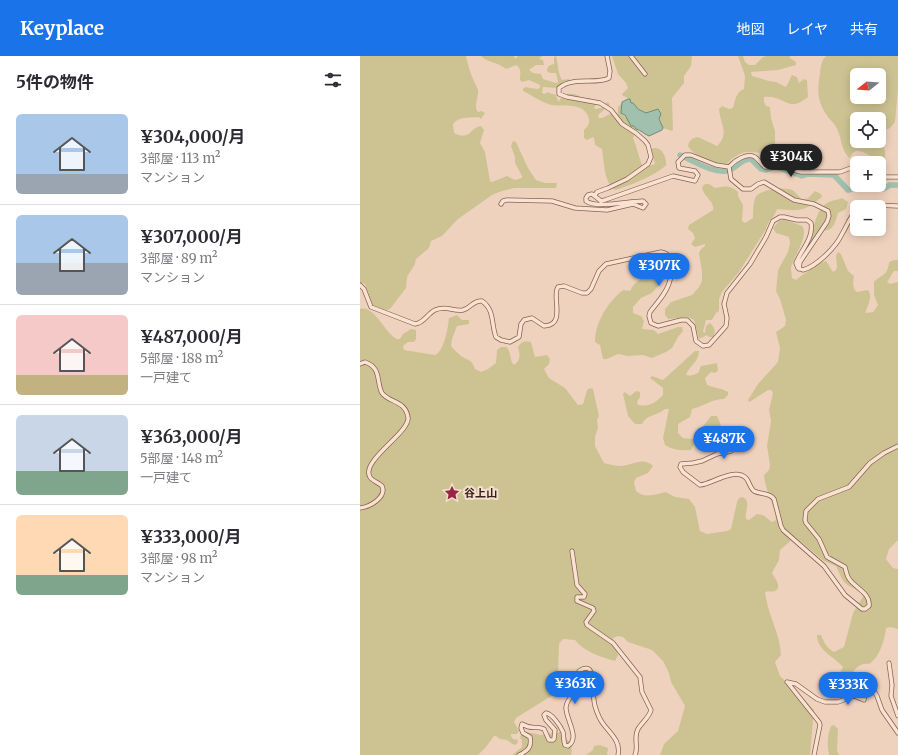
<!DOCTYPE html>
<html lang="ja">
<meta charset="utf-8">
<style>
:root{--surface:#fff;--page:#f2f2f3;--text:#2b2b33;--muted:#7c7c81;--line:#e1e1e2;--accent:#1a73e8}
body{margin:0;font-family:Merriweather,"Noto Sans JP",serif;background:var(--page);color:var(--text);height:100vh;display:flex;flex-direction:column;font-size:15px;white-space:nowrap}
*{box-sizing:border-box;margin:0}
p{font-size:13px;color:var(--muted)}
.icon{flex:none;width:22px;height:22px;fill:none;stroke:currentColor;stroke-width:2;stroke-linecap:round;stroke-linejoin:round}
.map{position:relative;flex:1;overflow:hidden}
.details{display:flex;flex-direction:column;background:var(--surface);width:360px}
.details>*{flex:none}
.needle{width:26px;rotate:253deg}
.buttons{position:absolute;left:490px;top:12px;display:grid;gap:8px}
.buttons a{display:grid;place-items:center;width:36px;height:36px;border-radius:6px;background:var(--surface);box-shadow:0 2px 10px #0003;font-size:20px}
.price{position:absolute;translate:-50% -34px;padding:0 9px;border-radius:14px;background:var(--accent);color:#fff;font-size:13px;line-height:26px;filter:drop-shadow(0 1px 2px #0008)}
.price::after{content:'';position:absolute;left:50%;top:24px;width:12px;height:9px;margin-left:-6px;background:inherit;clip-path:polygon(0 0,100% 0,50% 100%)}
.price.active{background:#222;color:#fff}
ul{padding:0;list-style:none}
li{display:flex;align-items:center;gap:12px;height:100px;padding:0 16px}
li+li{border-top:1px solid var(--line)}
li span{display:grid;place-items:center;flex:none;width:112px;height:80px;border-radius:6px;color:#555}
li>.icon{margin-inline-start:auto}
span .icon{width:48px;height:48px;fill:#fffc;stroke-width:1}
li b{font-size:17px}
h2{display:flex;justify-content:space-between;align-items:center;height:48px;padding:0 16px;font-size:17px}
header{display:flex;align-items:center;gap:24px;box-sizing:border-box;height:56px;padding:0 20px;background:var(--accent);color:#fff}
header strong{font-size:19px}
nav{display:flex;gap:22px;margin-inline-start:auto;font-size:14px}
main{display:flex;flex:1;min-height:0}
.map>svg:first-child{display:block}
.green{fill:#cdc392;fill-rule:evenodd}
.water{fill:#a1c0ae;stroke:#698e7a}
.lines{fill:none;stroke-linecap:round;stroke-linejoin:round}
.river{stroke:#a1c0ae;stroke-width:5.5}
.minor-casing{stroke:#876356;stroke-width:5}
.minor{stroke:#fae2d1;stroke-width:3.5}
.labels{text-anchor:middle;stroke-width:4;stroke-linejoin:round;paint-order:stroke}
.poi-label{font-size:11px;font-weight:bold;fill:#36211b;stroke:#f6dfcd;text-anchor:start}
</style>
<header>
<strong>Keyplace</strong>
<nav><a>地図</a><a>レイヤ</a><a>共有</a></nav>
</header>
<main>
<section class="details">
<h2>5件の物件<svg class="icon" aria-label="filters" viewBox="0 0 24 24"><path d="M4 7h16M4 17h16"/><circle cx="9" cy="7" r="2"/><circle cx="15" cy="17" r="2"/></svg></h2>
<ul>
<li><span style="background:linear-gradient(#a9c7e8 75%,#9aa5b1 0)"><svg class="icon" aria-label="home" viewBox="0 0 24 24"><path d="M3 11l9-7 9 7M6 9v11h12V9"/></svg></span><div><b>¥304,000/月</b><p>3部屋 · 113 m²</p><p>マンション</p></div></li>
<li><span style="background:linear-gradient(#a9c7e8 60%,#9aa5b1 0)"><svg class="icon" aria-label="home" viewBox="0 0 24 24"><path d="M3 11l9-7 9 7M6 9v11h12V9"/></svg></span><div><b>¥307,000/月</b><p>3部屋 · 89 m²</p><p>マンション</p></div></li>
<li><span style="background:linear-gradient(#f6c9c9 75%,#c2b280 0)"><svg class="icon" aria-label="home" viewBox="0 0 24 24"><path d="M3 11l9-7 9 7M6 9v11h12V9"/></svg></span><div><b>¥487,000/月</b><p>5部屋 · 188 m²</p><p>一戸建て</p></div></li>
<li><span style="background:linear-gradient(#c9d6e8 70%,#7fa58c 0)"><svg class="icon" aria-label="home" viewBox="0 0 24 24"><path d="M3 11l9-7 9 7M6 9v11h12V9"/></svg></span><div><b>¥363,000/月</b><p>5部屋 · 148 m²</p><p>一戸建て</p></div></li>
<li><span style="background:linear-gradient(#ffd9b3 75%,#7fa58c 0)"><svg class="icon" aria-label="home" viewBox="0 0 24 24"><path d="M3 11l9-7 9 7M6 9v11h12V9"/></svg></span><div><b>¥333,000/月</b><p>3部屋 · 98 m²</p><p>マンション</p></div></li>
</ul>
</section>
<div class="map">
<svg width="538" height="699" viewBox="0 0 538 699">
<rect width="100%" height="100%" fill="#efd2be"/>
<path class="green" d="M0 0H106C108 9 110 17 114 25 115 28 117 30 118 34 119 42 113 49 118 56L122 55 125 57 121 63 119 61C110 62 99 60 93 68L94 77C111 85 109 72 121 70L124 74 120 87 125 96 130 125 132 126 147 120 155 124 162 122V120L155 107V101L151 90 153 85 156 86 168 112 176 124 185 127H197L196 132H154L139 136 132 139 98 163 82 180 71 185 69 192 56 203 55 208 47 221 46 232 30 253 26 254 13 249 5 228 2 227 0 230Z
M121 0H154L155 3 158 0H182L179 3 183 4 184 9H176L169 14 173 17 181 18 183 23 196 27 198 26 196 17H190L187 15C187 10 190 9 194 8V1L196 0C198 7 198 18 202 24L209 23V25L200 29 197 32 183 31 182 37 185 38 187 36 196 39 198 45H199L201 42H205L207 38C212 37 218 38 222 42H230L238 47 234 51 235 53 241 52 246 47 248 46 250 49 238 59 239 62H242L252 57 258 58V51L261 48 262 51 261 57C264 59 276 73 277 75L273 82C277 90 280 108 284 112L295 108 291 93C301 88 307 101 306 109 297 119 269 130 255 134 244 127 244 106 242 93L235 89 234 82 233 81 227 84 224 82V74C227 71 230 68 229 63 224 45 204 51 191 49 183 47 171 39 163 35V33L165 31 177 33 180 32V29L169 24 162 26 160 24C160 17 162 13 156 9L146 13C138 6 126 6 121 0Z
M252 0H332L331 10 324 20V27L312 42 313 73 312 75 303 72C300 65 299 59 295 54L286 57 271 48C269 43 268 41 263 40L262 38 268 32 266 27 258 18Z
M378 0H383L385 6 389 9H395L403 1 407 0H430V2L436 6V9L418 14 391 16 392 20 409 25 416 26 426 31 432 19 437 21 439 27 444 23 447 24 448 41C427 58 426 39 404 41V46L406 50 410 51 411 62 415 75V92C407 101 398 95 387 96 379 97 372 102 367 108 356 109 333 100 328 90 329 84 332 82 338 81L357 90C370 77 360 68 359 53L362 50 369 53 373 52C375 44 376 36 384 33L385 20Z
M466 0H538V33L535 66 530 72 519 77V63H497V85H513L515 87 520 88 524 91C527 100 524 108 520 117L519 107H497V110L494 109V106L496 104 506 106 511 105V101C508 98 497 92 493 97 491 98 491 101 489 102 480 92 482 81 476 71 474 67 471 65 468 61 457 45 457 36 460 17 461 10 461 5 466 0ZM497 19H519V41H497Z
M345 128H349L355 132C365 130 371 129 378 136V140L383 149 382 165 385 167 393 162C393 156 393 148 395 142 399 133 426 130 434 135 437 138 439 141 443 144L448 142 455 135 461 138 462 141C443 156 441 155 417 153 415 161 408 164 406 173L379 216 362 236 359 243V255L356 257 352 264H346L343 276 345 277 346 270 350 267C355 271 356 276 353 281H349L347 279 339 283 334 264 327 261 308 263 305 259V253L311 246 332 239 339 231 342 225V216L339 197 341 193 345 190V188L335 191 331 188 335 182 333 177 328 173 329 169 353 154C355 145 343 141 342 131Z
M482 142 488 146 486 153 478 157C475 167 473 177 461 174L451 188 449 186C454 174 455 152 469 146 473 144 478 144 482 142Z
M424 163C428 165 440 169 442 170 450 179 432 203 431 212 431 215 432 219 432 222L436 224C439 221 462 205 466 205L473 216 476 214 477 211 476 200 478 196 481 198 488 215 494 220C493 226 492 232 497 236L508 234C513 241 508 249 505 257L513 256 518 249 514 239V226C517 222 523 220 526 216 531 209 525 204 538 204V215H534C531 219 530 222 527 226L530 228 538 226V484L529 493 526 503 533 512 538 513V573L531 571 526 572C525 584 519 602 509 608 496 606 491 621 483 627L478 626 477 622 483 611C475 601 457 595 457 579H461C464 587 467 592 474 596L484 591 493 557 504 539C499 535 495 533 489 530 482 526 480 518 476 510L464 505 435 481 420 494 419 504 412 517C414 521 423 531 415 535 413 536 408 535 405 536 406 542 407 548 409 554 414 571 420 581 421 599L415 606 420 620 442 641 454 654 450 699H300L304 688 318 675 325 650 311 626 309 617 303 605 292 594 268 586 263 581 258 580 253 582 258 599 255 605C241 601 224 596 215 584L203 583 199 588 198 618 208 621 211 624 208 631 196 637 156 662 154 666 159 675 157 678H151V680L153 683 158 684 157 688 154 689 147 684 140 683 136 680H134L126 691 118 699H0V253C15 249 25 278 37 283H40L43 278 51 273 56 274V283L54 286C49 285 47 286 43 290L44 294 75 299C84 295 88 272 89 262L97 259 102 264H109V268L97 270 92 283 91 290C94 294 98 297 101 300 109 305 112 303 115 313L121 316 128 313 136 307 137 294 141 291H146C152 296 149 304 154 309 161 304 160 299 158 291 161 286 164 284 171 286L175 301 187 299 190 303 189 308 184 313 189 322 205 332 218 349 223 348 227 334 230 332 233 333 239 360 237 364 238 372 235 381V390L244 407C249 408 255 410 260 410 272 410 282 400 293 410L288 417 276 422 274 426 276 435C285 443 296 438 306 436L315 441 329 443 335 451 340 475 347 478 367 475 371 473 377 446 379 442 383 441C392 447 384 455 386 463L389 464 397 458 403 459 412 466 416 464C415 449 405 435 404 419L409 414 410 409 407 390 411 365 409 354 413 337 411 334H408L391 345 389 346 388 344 398 328 418 306 420 292 416 276 425 270 426 264 420 243 416 235 418 214 428 196 430 187 429 181 416 177 413 172 419 165Z
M297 202 302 206 305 214 298 230 292 237 281 242 273 251V257L281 260 284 265 282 273 294 274 298 278 318 271H322L323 275 318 281 312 292 306 296 292 302 283 299 268 300 258 298 247 303H243L240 289 235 286C235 266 248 246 263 234L270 235C274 224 288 221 293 210L289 207 285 209 284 207 287 203Z
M335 295H339C339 306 329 310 326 319 331 320 335 319 339 316L340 312 341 310 357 307 358 315 355 317 351 316 345 322 347 329C354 332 362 332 368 336V339L364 343C352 343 344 350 332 353L330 361 318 368V377L323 382 332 383 338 381V377L351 360H357L361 369 358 373 345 383 335 386 331 394C322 395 313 394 305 389L303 382 309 353H305C297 360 287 358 282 368H275L268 360 263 338 265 336 270 340 276 335 280 336V341L277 346 278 349C290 351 296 346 303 339V332L290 322 292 320 303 324Z
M474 669 478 673 477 695 479 699H469C467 688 467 680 471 670Z
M167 676 181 679 200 676C207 682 214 690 211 699H152L162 691V684L160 682 161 679Z
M240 689 248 692 247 699H226L233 694 234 690Z"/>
<path class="water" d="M268 43H270L271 47H273L278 53 286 57 298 53 301 58 299 63 303 72 302 74 289 80C284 78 281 74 276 73L274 70H271L265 59 261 57 262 46Z"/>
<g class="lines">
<path class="river" d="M320 99C332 104 356 120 370 114 378 110 382 103 391 103L401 113 406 114 414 110 442 120 448 118 474 119 488 134 498 132 523 133 530 129H538"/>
<g class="minor-casing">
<path id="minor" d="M271 0 285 18
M519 121H538
M235 139 237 136 248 132 267 123 288 108 291 101 288 89 285 85 276 77 262 68 251 54 240 47 207 41 199 38V32C213 20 237 29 249 22L250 15 247 0
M141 148 143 145 147 144 192 145 215 152 247 154 273 148 283 152 286 148 283 145C269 145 237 153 226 145V142L228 139 232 138 241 145 245 144 313 120 335 125 338 119 335 115 319 112 318 106 325 99H331L356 109 369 111
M503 151 514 149 538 150
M439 213 440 206 467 166 469 160 468 155 454 148 434 144 404 126 398 128 391 133H383L371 123 369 111C374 105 387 96 395 101 399 104 401 108 405 111L418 110 441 116H480L491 112 497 113
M0 229 4 233 11 251 55 268C64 267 67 258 75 254 87 249 93 256 103 254 111 252 113 244 122 245 135 254 131 269 136 281L141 284 150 286 159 281 161 268 164 264 172 262 184 270C207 269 191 240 198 231L204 230 222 237H227L231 233 239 215 246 208 301 196C316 198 312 220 308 230 304 240 296 248 290 256L289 260 291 267 298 270 321 264H327L333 270 336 285 343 290 349 289 366 270 367 262 364 248 367 237 390 208 406 181 413 165 420 161H424L437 164H447L451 167C454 182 441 194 436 207L438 212 443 214C457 210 476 191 482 178 487 170 490 160 497 154
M0 308 5 306C22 312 16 326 22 337 29 347 45 344 48 361 51 376 0 405 10 421 12 425 18 426 22 430 27 441 10 451 0 452
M380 382 377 391 371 395 357 398 342 405 333 407 321 408 320 411 323 416 340 429C352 428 374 411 386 422 389 425 390 432 394 435 401 439 409 436 414 443L421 470 423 474 464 510 485 539 502 553H505L509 550C511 538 496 532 490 524 487 521 486 515 485 511L467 501 459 483 446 467 445 464 446 455 458 443 489 431 510 407 524 397 538 390
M212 495 217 529 225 538 224 541H217V545L233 552 234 555 226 566 227 569 253 587 280 621 282 636 291 654C289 662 282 666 278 673 273 682 279 691 275 699
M529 607 532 629 531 640 538 660
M427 626 436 628 457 643 465 646H478L494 640 504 644 506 627 508 625 517 640 522 654 538 677
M428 627 459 666 460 669 454 699
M159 699C168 695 172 691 170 681L163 677 161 672 162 668C174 675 175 669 184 673L189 684H193L194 683 195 674 186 664 184 659 186 657C192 658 200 669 203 676 204 680 203 684 205 689L208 690C221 682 205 662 206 651 207 642 215 637 220 630L219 615C222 613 227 611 230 614 232 615 233 644 235 650 237 657 240 664 244 669 251 678 261 686 258 699"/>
</g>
<use href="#minor" class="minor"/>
</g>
<defs>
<g id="sight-bare" transform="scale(1.2)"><path d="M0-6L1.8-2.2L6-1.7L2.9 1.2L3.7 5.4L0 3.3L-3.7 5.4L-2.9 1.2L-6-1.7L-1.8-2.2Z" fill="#982546" stroke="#f6dfcd" stroke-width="2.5" paint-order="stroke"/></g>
</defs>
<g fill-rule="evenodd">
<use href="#sight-bare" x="92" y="437"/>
</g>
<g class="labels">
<g class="poi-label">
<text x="104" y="441">谷上山</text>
</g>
</g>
</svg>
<div class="buttons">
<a><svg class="needle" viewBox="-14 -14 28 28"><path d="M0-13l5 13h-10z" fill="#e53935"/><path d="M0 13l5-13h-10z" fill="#7c7c81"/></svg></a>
<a><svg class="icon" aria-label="locate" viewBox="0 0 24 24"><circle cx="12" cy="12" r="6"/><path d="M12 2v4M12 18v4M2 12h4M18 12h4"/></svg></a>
<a>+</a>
<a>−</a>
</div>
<b class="price active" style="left:431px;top:122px">¥304K</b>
<b class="price" style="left:299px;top:231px">¥307K</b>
<b class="price" style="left:364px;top:404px">¥487K</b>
<b class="price" style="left:215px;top:649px">¥363K</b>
<b class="price" style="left:488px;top:650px">¥333K</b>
</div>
</main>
